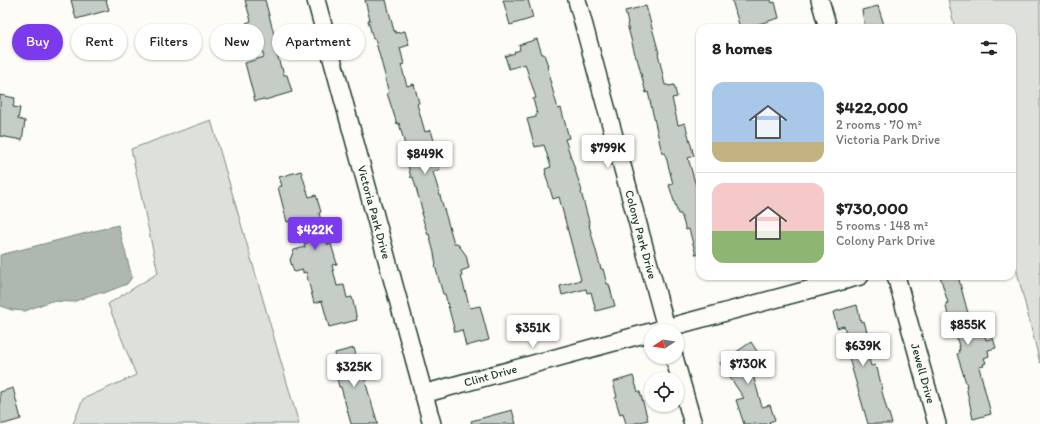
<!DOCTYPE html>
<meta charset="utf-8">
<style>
:root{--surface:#fff;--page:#f6f6f6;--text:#222;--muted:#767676;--line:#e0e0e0;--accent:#7c3aed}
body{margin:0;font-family:Itim,sans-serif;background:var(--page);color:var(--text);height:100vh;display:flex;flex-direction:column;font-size:15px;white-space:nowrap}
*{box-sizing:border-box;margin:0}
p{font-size:13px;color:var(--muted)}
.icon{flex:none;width:22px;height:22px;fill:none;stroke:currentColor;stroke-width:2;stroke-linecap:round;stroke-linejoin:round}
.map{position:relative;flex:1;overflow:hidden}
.side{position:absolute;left:696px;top:24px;width:320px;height:256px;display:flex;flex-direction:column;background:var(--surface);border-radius:12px;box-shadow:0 1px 3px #0004}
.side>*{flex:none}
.top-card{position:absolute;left:12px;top:24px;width:380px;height:36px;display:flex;gap:8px}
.needle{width:26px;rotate:258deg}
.tools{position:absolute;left:644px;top:324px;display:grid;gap:8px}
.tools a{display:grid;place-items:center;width:40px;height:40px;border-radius:50%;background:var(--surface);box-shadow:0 1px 3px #0004;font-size:20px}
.price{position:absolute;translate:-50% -34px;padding:0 9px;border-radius:4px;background:#fff;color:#222;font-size:13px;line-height:26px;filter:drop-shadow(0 1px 2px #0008)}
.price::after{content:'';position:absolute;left:50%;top:24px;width:12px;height:9px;margin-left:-6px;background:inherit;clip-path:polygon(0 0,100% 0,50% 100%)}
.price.current{background:var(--accent);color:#fff}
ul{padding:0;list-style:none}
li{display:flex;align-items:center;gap:12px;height:100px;padding:0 16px}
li+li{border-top:1px solid var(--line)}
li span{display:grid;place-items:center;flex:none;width:112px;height:80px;border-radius:12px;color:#555}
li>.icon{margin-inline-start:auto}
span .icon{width:48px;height:48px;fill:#fffc;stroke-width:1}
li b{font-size:17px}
h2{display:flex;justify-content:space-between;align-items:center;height:48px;padding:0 16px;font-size:17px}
.pill{padding:0 14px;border-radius:18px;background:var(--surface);box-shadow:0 1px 3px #0004;font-size:14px;line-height:36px}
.pill.current{background:var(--accent);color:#fff}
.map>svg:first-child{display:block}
.green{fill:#dde0db;stroke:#7e8e88}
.water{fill:#aeb8b1;stroke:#75877f}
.building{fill:#c6cdc7;stroke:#1f3d34}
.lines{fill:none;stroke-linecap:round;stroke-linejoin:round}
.minor-casing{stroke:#1f3d34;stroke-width:20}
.minor{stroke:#fdfcf7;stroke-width:17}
.labels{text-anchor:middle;stroke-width:3;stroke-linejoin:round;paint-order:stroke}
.street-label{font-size:12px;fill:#1f3d34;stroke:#fdfcf7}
</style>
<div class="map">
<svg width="1040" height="424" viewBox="0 0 1040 424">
<rect width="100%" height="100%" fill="#fdfcf7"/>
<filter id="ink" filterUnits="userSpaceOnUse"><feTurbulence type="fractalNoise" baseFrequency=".025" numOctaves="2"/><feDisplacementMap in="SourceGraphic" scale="8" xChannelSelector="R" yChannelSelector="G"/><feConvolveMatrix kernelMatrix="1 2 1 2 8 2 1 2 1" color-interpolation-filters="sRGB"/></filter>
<g filter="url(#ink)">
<path class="green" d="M948 0H1040V363L1012 252V28H955Z
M211 120 299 424H73L83 399 136 375 108 304 158 273 131 149Z"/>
<path class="water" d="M118 225 132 277 127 284 104 293H96L73 302 51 301 25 311 12 310 1 306 0 304V255Z"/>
<path class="building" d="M71 0H106L109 10 76 19Z
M245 0H265L275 38 273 39 281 68H282L284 75H287L292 92 265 100 264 99 255 101 245 63 264 57 258 36 252 38 251 35H250L246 23 251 21Z
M365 0H386L394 31H395L396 33 405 31 406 35 409 45 400 48 404 64 401 65 407 86 414 84 419 103 417 104 425 132 431 130 436 148H434L440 170 433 172 454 243H457L466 255 469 268 461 271 462 276H461L470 308 480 306 489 340 466 346 462 330 455 332 445 294H443L435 266 436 265 434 253 429 234 428 235 421 213H423L413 177 411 178 405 153 407 152 399 123 397 124 387 93H389L385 79H386L375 39H373L368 20H370Z
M503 0H528L533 18 510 25Z
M732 0H771L772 3 775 2 779 18 745 28H740Z
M646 6 659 53H658L665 85H668L669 86 674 85 677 97 672 98 678 125 685 123 694 156 688 158 694 179 700 197V254L696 255 689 229 686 230 681 214H678L669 185 673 184 665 153H662L648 92 646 93 637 58H636L627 24 628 23 625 11Z
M878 6 885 28H865L862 10Z
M537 39 542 54H544L548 66H547L550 77H549L558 109 561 108 569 138 565 139 582 191 581 192 590 225H589L601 269H603L607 284H609L615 306 596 311 591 292 587 293 586 289 562 295 560 286 581 280 559 197 553 199 545 173H546L545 169 551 167 544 145 535 147 527 119 536 117V115L537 114 533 99 536 98 525 64 509 69 505 56 515 53 514 52 520 50 519 45Z
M0 95 15 98 13 107 20 108 18 119 25 121 22 140 0 136Z
M301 171 309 197 316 195 321 212 319 213 328 245 331 244 337 264 332 265 337 286 344 285 347 298 352 297 357 320 329 327 322 301 314 303 306 272 303 273V270L294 272 290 260 294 250 305 247 304 244 307 243 300 218 287 222 278 187 282 186 279 177Z
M940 276H958L973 332 983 329 986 340 993 338 996 348 988 350 989 356 984 358 986 363 983 364 984 366 979 367 991 414 973 419 966 386H967L957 354 959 353 958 350H960L953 324 951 325 946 307V303H948Z
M857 305 861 322 864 321 869 340 864 341 871 366 875 365 876 369 877 368 882 388H881L887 410H888L892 424H868L849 358 852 357 844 326 837 328 833 312Z
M751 342 766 365 753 375 762 407 770 405 775 420 769 422 770 424H744L736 400 744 398 720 363Z
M354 348 358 362 363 361 367 381H365L378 424H351L341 387H339L333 360 336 359 335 353Z
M633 376 638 392H640L648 420 632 424H626L623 413 620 414 615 398 617 397 613 382Z
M13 388 21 419 4 424H0V392Z
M512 410 516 424H472L471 421Z"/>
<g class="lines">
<g class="minor-casing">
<g id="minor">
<path id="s1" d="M316 0 432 424"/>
<path id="s2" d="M577 0 667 331"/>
<path d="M820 0 828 28"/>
<path id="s3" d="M896 276 937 424"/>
<path d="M655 331 860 276"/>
<path d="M674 357 693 424"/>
<path id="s4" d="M423 394 651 332"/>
</g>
</g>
<use href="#minor" class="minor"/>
</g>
</g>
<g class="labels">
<g class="street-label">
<text dy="4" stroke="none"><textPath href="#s1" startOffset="220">Victoria Park Drive</textPath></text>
<text dy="4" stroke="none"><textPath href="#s2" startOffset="243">Colony Park Drive</textPath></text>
<text dy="4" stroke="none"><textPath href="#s3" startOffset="101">Jewell Drive</textPath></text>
<text dy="4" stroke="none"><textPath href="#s4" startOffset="70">Clint Drive</textPath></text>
</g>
</g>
</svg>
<div class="tools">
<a><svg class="needle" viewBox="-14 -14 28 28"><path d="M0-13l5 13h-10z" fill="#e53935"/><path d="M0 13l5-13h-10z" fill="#767676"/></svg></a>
<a><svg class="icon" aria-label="locate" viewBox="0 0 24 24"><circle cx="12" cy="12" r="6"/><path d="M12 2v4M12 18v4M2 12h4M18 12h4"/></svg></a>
</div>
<b class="price" style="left:608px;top:169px">$799K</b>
<b class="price" style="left:425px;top:175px">$849K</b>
<b class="price current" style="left:315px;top:251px">$422K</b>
<b class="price" style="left:968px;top:346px">$855K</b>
<b class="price" style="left:533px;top:349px">$351K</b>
<b class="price" style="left:863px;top:367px">$639K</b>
<b class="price" style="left:748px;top:385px">$730K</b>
<b class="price" style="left:354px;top:388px">$325K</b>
<div class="top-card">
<a class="pill current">Buy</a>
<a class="pill">Rent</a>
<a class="pill">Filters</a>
<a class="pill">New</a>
<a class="pill">Apartment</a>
</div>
<section class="side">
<h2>8 homes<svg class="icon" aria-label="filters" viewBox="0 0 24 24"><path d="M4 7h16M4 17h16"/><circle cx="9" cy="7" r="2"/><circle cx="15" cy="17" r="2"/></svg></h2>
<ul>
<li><span style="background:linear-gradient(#a9c7e8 75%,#c2b280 0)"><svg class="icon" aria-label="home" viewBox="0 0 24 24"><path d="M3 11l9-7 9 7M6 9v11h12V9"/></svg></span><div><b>$422,000</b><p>2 rooms · 70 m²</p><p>Victoria Park Drive</p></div></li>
<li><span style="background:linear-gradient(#f6c9c9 60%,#8fb573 0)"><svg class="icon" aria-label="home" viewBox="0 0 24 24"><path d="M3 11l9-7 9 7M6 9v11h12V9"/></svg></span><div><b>$730,000</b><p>5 rooms · 148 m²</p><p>Colony Park Drive</p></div></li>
</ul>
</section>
</div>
